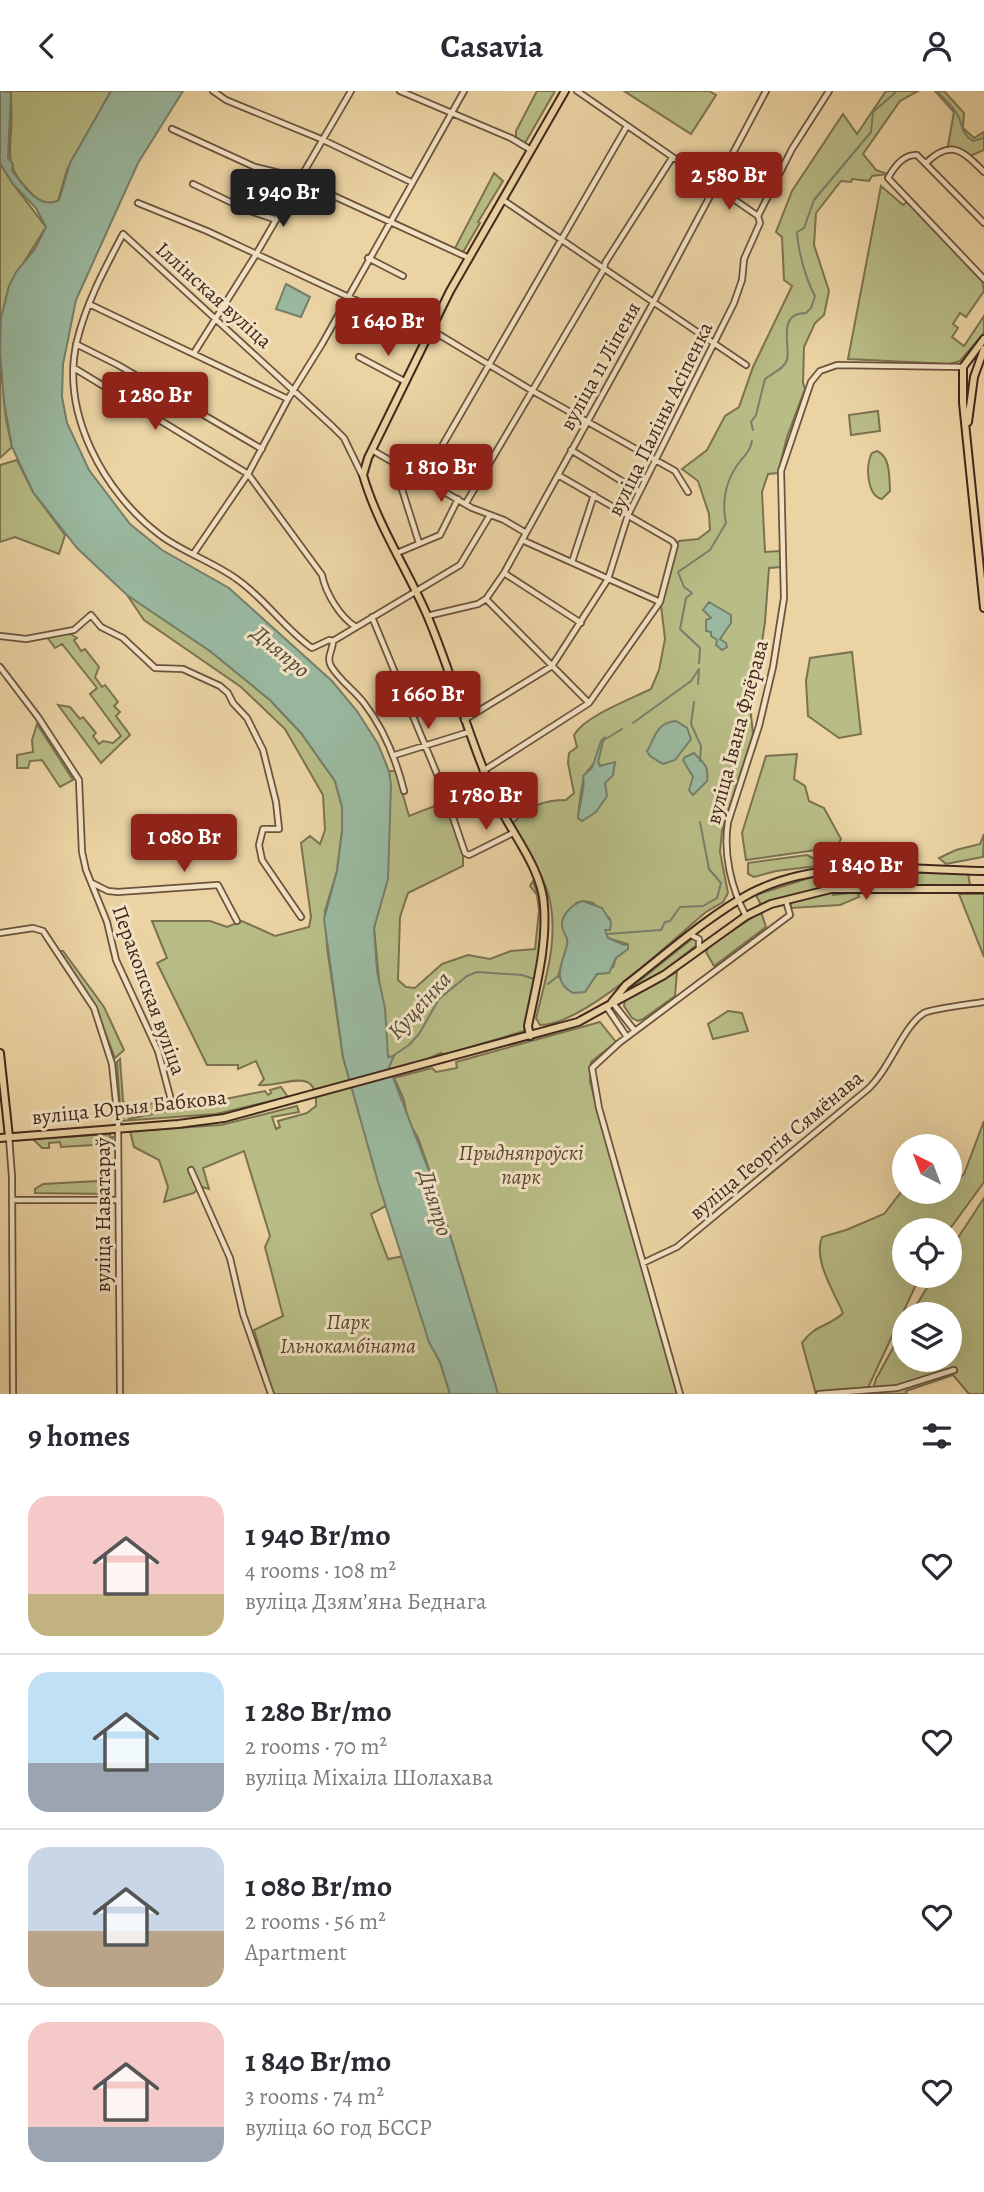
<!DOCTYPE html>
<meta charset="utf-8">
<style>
:root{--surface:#fff;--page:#f2f2f3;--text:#2b2b33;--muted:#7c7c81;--line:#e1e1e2;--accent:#8f2418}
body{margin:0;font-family:Alegreya,serif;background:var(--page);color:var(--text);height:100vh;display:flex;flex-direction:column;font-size:26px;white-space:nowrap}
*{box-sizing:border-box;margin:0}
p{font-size:23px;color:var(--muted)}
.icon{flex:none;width:38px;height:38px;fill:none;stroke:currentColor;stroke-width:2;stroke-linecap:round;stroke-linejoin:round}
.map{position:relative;height:1303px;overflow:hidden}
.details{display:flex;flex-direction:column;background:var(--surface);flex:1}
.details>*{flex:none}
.needle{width:46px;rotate:318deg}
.buttons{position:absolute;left:892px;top:1043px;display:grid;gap:14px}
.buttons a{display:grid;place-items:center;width:70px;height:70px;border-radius:50%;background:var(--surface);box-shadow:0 7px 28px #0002;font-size:35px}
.price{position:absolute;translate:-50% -60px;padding:0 16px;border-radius:7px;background:var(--accent);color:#fff;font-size:23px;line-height:46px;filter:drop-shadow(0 2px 4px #0008)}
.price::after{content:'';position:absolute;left:50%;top:42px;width:21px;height:16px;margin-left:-10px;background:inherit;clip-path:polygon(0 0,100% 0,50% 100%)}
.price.current{background:#222;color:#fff}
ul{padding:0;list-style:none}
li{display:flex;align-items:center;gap:21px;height:175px;padding:0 28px}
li+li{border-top:2px solid var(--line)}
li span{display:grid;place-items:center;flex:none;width:196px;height:140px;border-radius:21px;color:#555}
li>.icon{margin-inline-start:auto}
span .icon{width:84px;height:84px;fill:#fffc;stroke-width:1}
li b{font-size:30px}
h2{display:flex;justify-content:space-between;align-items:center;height:84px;padding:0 28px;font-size:30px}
header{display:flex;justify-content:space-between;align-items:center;height:91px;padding:0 28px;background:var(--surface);font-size:32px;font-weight:700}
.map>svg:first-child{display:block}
.green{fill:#b8bc85;stroke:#7c7250;stroke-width:2;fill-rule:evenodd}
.water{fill:#9ab9a0;stroke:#767f6b;stroke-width:2}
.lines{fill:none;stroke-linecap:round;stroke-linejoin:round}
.stream{stroke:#767f6b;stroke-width:2}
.minor-casing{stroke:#6c533e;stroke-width:8}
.major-casing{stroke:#41281c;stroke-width:10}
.minor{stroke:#f2e2c3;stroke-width:4.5}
.major{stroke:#ebd3a3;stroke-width:6}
.labels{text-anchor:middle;stroke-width:6;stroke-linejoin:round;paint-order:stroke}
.street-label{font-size:21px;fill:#41281c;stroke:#f2e2c3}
.park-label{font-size:21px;font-style:italic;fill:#594631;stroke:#f2e2c3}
.water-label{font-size:23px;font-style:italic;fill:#574c3d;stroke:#f2e2c3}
</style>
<header><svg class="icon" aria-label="back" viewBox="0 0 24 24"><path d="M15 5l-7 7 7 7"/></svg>Casavia<svg class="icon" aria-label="person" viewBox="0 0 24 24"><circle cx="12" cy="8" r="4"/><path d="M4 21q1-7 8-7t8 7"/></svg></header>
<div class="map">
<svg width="984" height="1303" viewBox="0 0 984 1303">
<rect width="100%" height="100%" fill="#ebd3a3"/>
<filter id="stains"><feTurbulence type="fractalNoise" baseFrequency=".00286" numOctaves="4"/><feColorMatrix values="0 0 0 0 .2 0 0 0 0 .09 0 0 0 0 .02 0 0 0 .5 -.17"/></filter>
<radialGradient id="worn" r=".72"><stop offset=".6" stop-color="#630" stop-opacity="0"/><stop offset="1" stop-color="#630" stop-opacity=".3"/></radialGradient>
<path class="green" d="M11 0H111L67 79 58 110C49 115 41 111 33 104 9 81 8 71 11 39 12 27 11 13 11 0Z
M537 0H555L525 52 516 46V40Z
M624 0H709L716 4 691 43Z
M886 0H918L900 10 863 63 876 79 887 83 872 85 869 90 852 88 851 91 841 90 816 122 814 154 829 200 824 224 815 232 804 256 803 292 805 298 787 346 778 382 768 383 762 401 765 461 780 460 781 476 769 477 765 531 751 624 753 643 722 740 720 761 728 802 723 811 706 821C670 851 585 934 540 934L536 927C546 887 560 843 548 802 540 778 524 755 513 732 530 715 543 709 566 709L574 702 568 672 569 662 577 656 574 644C585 625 631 608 651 598L659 579 665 548 660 506 675 456 679 450 698 448 710 439 709 423 698 390 682 378 707 359 725 325 739 316 753 276 792 195 784 189 782 146 776 141 792 100 843 23 857 43ZM597 668 600 675 615 672C613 679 607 685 605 693 598 715 601 715 582 730L578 727C579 714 581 699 584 686 585 681 594 674 597 668ZM583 810 593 812 610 828 604 839 608 847 627 853 616 867 613 876 597 883 587 897 558 886 568 851 566 843 576 812Z
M935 0H944L964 22 963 37 974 47 984 41V59L970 65 948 55 954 21Z
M0 72 13 93 46 136 9 195 0 245Z
M494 82 503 90 478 131 480 132 462 163 454 159Z
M881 95 903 114 908 110 982 188 984 200 966 226 960 222 953 233 958 237 952 246 964 255 984 225V242L960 270 949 273 848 268Z
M0 261 6 328 12 356 0 367Z
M878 320 880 340 851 344 849 324Z
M877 360C891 366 889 386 890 400L882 408C867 405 865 374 872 362Z
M17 369 33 401 65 444 59 463 15 446 0 451V374Z
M127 504 210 560 270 609 301 642 335 690 342 716V741L337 780 325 820 327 856 343 966 386 1115 371 1123 388 1168 404 1165 429 1250 440 1271 450 1303H273L254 1239 283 1225 265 1156 270 1145 244 1060 203 1077 209 1098 202 1096 195 1085 198 1097 194 1102 164 1111 168 1096 159 1069 134 1056 130 1040 221 1034 297 1015 299 1021 272 1026 276 1038 280 1036 278 1030 307 1022 316 1015C318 972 283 997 259 994L264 988 256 970 238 978V974H207L157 872 167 867 152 830H210L227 836 242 830 275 845 309 836 311 826 301 752 310 745 320 753 325 739 323 704 285 638 241 596 144 529Z
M69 542 77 547 74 549 81 560 85 558 99 576 95 586 102 596 105 594 118 611 114 615 120 621 116 625 130 644 101 672 58 614 70 616 80 628 83 626 96 642 93 645 99 653 103 650 113 652 121 645 90 603 97 597 62 553 55 557 47 546Z
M852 561 861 643 839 647 808 625 806 590 810 567Z
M37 633 73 689 60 696 42 669 30 670 28 677H17V664L33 661 32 649Z
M797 663 794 688 805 695 809 710 824 717 841 748 837 756 746 769 742 742 766 665Z
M389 680H396L409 725 445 711 463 764V775L408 802 400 826 398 889 406 896 415 897 442 873 468 864 490 868 511 860 535 858 539 819 537 804 530 795 533 790C552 836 538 894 524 940L444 964 441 962 412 975 391 980 389 975 393 965 388 967 385 951 374 837 382 806 390 728Z
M984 743 983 766 946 773 939 767 956 759 980 753Z
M807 764 820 771 817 775 776 780 754 786 748 783V772Z
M894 781 895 794 827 797 761 814 756 804 812 786Z
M898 781 968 782 970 794H898Z
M832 801 833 804 858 801 859 806 840 814 791 817V811Z
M959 803H984V866Z
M761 821 766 836 714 875 706 861 709 855Z
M693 847 698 849V853L661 882 618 907Z
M59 860H63L104 916 124 959 115 967 96 918Z
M677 881 675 905 643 928 638 930 632 927 624 915 625 909Z
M728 920 742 922 748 940 713 948 708 933Z
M600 931 616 951 591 971 590 991 677 1303H498L437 1101 418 1047 408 1030 404 1009 394 987 432 977 436 981 457 977 456 971Z
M120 968 123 1010 128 1014 212 1009 128 1028 265 1000 268 1004 271 1002 270 999 281 996 288 1006 216 1023 121 1030 117 971Z
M984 1030V1091L949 1139H905V1185H920L866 1301H872L876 1288 905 1235V1269H950V1223H911L934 1185H950V1159L984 1107V1303H969L953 1284 906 1300 907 1303H816L802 1252C815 1233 829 1236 843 1222 834 1201 813 1169 822 1146L846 1139 884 1123 905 1096V1101H950V1095L964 1083Z
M110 1043V1046H113L110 1053 61 1056 60 1051 49 1052V1057H42L33 1048Z
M98 1090 110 1103 35 1102V1098L43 1093Z"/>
<path class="water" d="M0 0 11 1 8 67 13 73 12 79C22 93 39 120 59 109L70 72 111 0H183L138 72 76 209 63 273 62 306 67 332 89 379 130 433 162 459 229 497 332 590 357 620 378 653 389 680 391 694 388 788 374 837 377 880 385 917 388 966 394 965 389 976 437 1101 498 1303H450L440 1271 429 1251 378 1091 343 966 324 828 337 780 342 741V716L335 690 301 642 270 609 210 560 127 504 77 457 33 401 12 356 4 311 0 261 1 227 9 195 16 181 35 158 46 136 36 117 13 93 0 72Z
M286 193 310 206 301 226 276 218Z
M709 511 731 524V532L720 548 726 552 727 556 722 559 716 554 717 549 711 545V541L706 540V529L711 527 703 519Z
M676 630 687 637 691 648 675 669 663 673 650 665 647 660C656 645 656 632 676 630Z
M604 647 598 671 600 675 615 671 613 684 605 692 607 705 596 721 582 730 578 727C579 713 586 698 583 685L592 677 601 650Z
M694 662C704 673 709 674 707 690L693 704 689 699 693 686 683 669 685 666Z
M583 810 602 817 611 831 610 839H605L608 847 624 854 628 853V858L616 867 609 882 597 883 585 901 573 902C551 890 562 873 567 854 569 846 565 845 563 839 558 826 572 813 583 810Z"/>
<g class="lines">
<path class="stream" d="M937 0C944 7 956 18 959 27 963 37 962 43 973 50L984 47
M753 339 751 331 756 324 765 288C772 282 784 278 787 269 791 255 776 222 806 222L811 217 815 205C806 189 798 160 797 141L804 137 814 109 871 41 873 21 897 0
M699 572 700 557 680 538 686 507 692 502 684 496 678 481 710 459 726 432C721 408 726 388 741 369 747 362 750 359 752 350
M698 593 699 578
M694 611 691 633 701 655 700 670
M633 632 691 590 699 578
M604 649 622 638
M607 843 661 839 665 831 670 830 680 816 703 815 717 807 721 792 709 778 700 731
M548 893 558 885
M394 964 409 954 419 943 439 908 467 885 477 881 522 884 534 888"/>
<g class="minor-casing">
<path id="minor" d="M213 0 226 9 321 48 411 91
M400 0 511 47 531 59
M577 0 758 125
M172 38 255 76 288 84 469 167
M926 72C951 48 962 59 984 81
M193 93 247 119 274 128
M503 109 746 274
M138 112 207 140 400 230 438 243 531 299 675 380 688 401
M984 132 917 64C903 63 894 76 888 87L984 188
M368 167 403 185
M89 213 288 308
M76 253 118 274 262 358
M194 262 255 165 351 0
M359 266 406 291
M74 277 248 383 322 484C326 503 340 526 356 536
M372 359 472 417 504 429 526 442
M571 359 638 400
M394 373 419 452
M362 384 344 347 332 335 123 143C105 177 86 212 77 250 60 322 104 402 160 444 184 462 214 471 238 489 265 508 285 538 312 557L329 549 333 550C333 559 326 566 331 575 339 589 354 599 364 612 385 639 396 668 404 700
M423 388 627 35
M466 412 604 178 605 172 672 67
M522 449 660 511
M194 462 248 383 288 308 322 253 464 0
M397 462 440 444 458 408
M572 471 594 404
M504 482 581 532
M486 508 589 612
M427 525 478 513 486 508 504 482 653 212 766 0
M372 526 444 700 465 762 469 764 513 742
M0 545 26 548 74 539 91 524 101 536 123 547 155 577 183 578 220 595 228 602 233 612 247 627 263 659 276 711 279 738H263L259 754 262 769 301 826
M333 550 460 474 490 424
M0 576 38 626 79 689 82 761 86 779 107 831 116 869 158 960 171 1009
M464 629 552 575 608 488 628 424 734 212 742 189 744 168 760 132 758 125 792 58 829 0
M395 664 469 641
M483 680 589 612 660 511 675 454 672 450 558 384
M92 792 108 800 118 801 218 794 237 830
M746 825C731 797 723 762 728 731L759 635 773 576 784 507 781 380 811 291 820 280 837 274 963 276
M0 842 33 837 43 840 94 917 112 973 118 1031 120 1303
M691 844 699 848V858
M612 911 635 940
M606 915 627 946
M9 1046 12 1086 13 1303
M191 1079 230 1167 243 1223 271 1303
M12 1109H118
M643 1172 677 1156 868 998C890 978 903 935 924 922 931 918 972 913 984 911
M680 1303 599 1017 592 977 619 952 790 824 786 810
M819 1303 897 1297 954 1279"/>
</g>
<g class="major-casing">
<path id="major" d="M984 248 963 276V312L984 517
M968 331 974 286 984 258
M612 911 626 894C665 864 708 825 751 802 821 766 909 779 984 780
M530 945 528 935C536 895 547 856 544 815 542 777 511 742 496 709 469 649 453 585 427 524 407 478 377 433 363 384L368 367 450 200 565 0
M0 962 9 1046
M0 1047 178 1033 224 1027 578 931 664 884 746 825 771 813 831 798H984"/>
</g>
<use href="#minor" class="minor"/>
<use href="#major" class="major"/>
</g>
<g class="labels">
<g class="street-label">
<text transform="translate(214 204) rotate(42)" y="7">Іллінская вуліца</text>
<text transform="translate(600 275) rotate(-61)" y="7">вуліца 11 Ліпеня</text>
<text transform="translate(660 328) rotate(-64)" y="7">вуліца Паліны Асіпенка</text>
<text transform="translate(737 641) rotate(-75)" y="7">вуліца Івана Флёрава</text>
<text transform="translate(149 899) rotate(70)" y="7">Перакопская вуліца</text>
<text transform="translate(129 1016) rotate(-6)" y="7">вуліца Юрыя Бабкова</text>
<text transform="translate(776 1054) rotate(-40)" y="7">вуліца Георгія Сямёнава</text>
<text transform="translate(103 1124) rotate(-90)" y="7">вуліца Наватараў</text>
</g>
<g class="park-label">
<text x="521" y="1069">Прыдняпроўскі<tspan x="521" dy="24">парк</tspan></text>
<text x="348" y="1238">Парк<tspan x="348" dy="24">Ільнокамбіната</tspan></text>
</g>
<g class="water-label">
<text transform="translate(281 560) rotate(40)" y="8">Дняпро</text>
<text transform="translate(419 914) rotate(-48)" y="8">Куцеінка</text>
<text transform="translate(436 1112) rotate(73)" y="8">Дняпро</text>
</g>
</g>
<rect width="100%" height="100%" filter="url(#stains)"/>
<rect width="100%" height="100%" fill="url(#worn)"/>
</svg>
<div class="buttons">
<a><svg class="needle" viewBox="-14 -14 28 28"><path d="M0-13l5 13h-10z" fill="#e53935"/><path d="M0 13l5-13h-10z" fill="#7c7c81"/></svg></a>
<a><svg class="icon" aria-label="locate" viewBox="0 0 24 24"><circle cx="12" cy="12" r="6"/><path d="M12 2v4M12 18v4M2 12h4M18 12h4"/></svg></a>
<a><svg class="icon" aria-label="layers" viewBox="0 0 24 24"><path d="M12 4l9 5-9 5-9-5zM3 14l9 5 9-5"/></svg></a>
</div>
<b class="price" style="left:729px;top:121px">2 580 Br</b>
<b class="price current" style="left:283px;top:138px">1 940 Br</b>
<b class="price" style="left:388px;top:267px">1 640 Br</b>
<b class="price" style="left:155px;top:341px">1 280 Br</b>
<b class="price" style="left:441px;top:413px">1 810 Br</b>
<b class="price" style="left:428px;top:640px">1 660 Br</b>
<b class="price" style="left:486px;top:741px">1 780 Br</b>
<b class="price" style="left:184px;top:783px">1 080 Br</b>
<b class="price" style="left:866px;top:811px">1 840 Br</b>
</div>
<section class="details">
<h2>9 homes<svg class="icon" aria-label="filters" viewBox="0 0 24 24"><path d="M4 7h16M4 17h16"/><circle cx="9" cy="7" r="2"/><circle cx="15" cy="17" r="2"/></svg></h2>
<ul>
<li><span style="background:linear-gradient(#f6c9c9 70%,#c2b280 0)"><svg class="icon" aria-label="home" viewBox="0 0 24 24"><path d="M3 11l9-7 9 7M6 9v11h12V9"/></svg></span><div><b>1 940 Br/mo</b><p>4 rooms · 108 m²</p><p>вуліца Дзямʼяна Беднага</p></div><svg class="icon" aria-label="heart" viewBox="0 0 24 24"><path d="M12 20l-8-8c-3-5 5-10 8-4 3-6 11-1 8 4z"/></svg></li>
<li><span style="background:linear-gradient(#bfe0f5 65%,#9aa5b1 0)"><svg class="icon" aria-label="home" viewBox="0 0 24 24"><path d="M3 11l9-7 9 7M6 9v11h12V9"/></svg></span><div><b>1 280 Br/mo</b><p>2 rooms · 70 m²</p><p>вуліца Міхаіла Шолахава</p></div><svg class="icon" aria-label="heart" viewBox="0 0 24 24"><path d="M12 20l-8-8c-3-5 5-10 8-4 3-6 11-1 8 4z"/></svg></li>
<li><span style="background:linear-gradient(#c9d6e8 60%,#b9a48a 0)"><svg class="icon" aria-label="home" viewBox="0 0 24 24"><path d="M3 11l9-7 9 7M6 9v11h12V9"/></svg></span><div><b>1 080 Br/mo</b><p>2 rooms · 56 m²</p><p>Apartment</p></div><svg class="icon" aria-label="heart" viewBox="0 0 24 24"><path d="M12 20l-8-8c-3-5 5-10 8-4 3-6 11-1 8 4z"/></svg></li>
<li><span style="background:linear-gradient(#f6c9c9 75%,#9aa5b1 0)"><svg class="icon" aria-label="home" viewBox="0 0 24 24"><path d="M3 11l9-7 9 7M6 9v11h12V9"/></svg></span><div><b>1 840 Br/mo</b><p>3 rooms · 74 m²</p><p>вуліца 60 год БССР</p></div><svg class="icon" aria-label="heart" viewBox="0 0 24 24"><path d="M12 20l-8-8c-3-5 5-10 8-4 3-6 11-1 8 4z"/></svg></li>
</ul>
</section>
